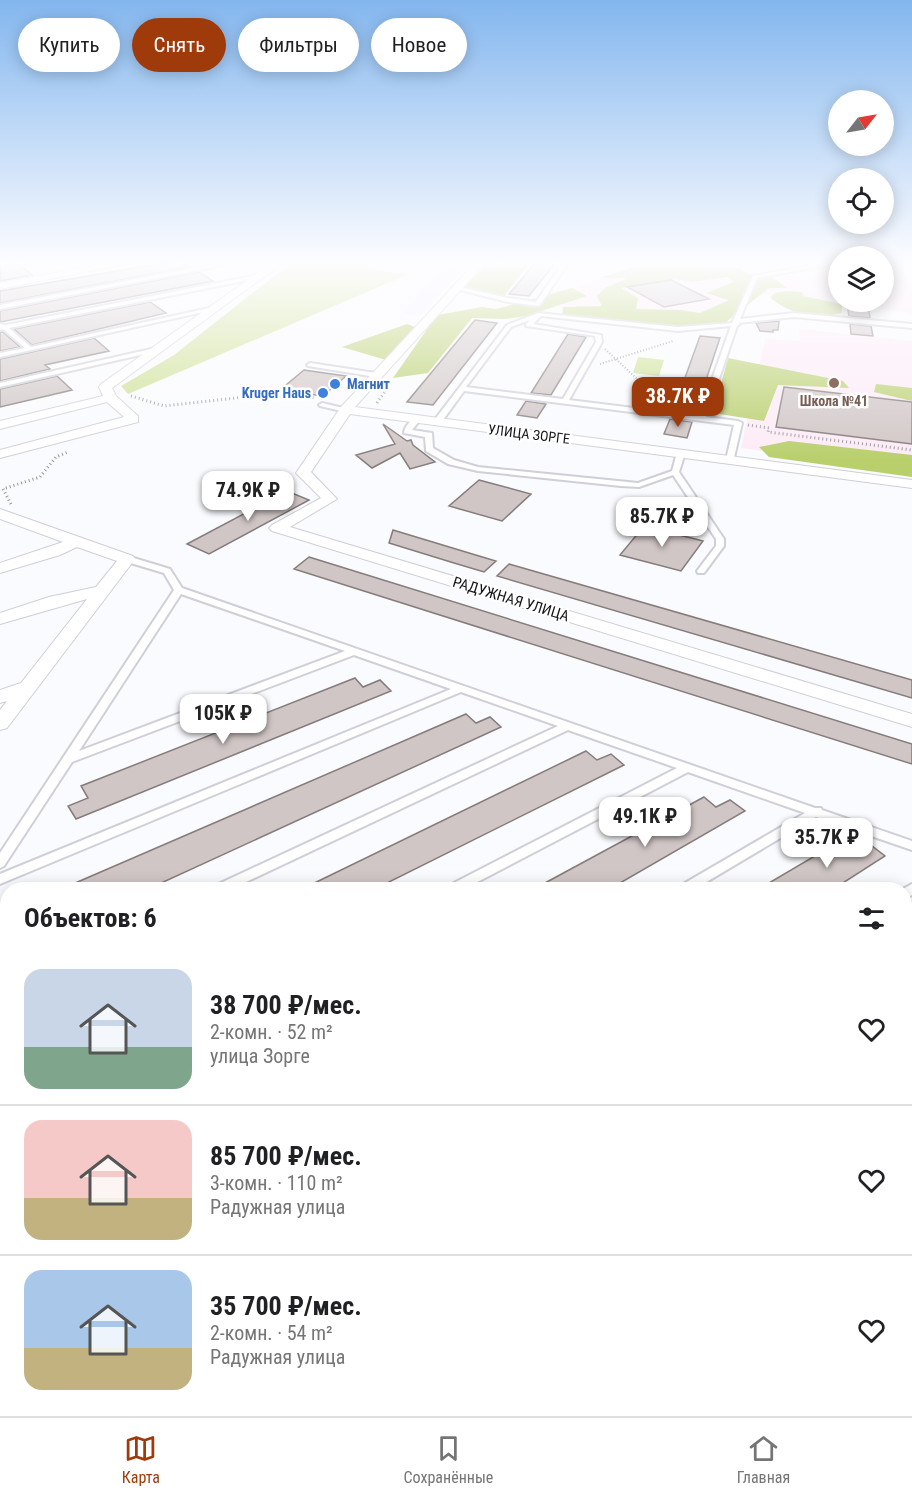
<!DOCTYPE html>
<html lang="ru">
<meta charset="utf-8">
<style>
:root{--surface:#fff;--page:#f2f2f2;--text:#202124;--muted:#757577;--line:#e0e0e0;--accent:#9f3b0a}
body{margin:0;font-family:"Roboto Condensed",sans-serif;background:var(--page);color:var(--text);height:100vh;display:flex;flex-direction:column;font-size:22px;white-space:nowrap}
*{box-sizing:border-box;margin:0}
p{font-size:20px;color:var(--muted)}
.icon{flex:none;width:33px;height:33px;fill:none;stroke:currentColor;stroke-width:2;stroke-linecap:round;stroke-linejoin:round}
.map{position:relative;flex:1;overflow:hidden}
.sheet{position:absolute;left:0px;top:882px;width:912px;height:534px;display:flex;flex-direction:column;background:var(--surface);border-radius:24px 24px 0 0;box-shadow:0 3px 15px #0003}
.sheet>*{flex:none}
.banner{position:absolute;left:18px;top:18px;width:600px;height:54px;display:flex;gap:12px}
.needle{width:39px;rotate:59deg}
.buttons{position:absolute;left:828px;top:90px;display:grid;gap:12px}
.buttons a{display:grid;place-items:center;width:66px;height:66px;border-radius:50%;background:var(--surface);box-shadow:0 3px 15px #0003;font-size:30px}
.price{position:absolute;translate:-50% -51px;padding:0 14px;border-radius:12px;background:#fff;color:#222;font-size:20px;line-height:39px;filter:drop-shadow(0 2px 3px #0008)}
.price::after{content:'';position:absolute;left:50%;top:36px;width:18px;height:14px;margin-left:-9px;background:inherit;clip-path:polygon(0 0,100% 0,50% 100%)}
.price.selected{background:var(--accent);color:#fff}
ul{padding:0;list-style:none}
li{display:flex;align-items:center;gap:18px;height:150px;padding:0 24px}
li+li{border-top:2px solid var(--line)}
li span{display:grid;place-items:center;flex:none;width:168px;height:120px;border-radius:18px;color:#555}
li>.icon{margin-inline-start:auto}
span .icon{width:72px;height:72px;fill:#fffc;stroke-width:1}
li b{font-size:26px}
h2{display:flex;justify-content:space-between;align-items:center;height:72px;padding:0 24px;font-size:26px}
.tag{padding:0 21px;border-radius:27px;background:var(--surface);box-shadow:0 3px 15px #0003;font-size:21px;line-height:54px}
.tag.selected{background:var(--accent);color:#fff}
.tab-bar{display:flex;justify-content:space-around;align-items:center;height:84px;border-top:2px solid var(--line);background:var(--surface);font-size:16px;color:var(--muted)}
.tab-bar a{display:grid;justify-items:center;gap:3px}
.tab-bar .selected{color:var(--accent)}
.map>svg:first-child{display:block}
.built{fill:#f0f2ff}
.education{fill:#fdebf6}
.green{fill:#cde092}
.forest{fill:#b9cf6c;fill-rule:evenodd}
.building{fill:#d0c6c5;stroke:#857b7b;stroke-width:1.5}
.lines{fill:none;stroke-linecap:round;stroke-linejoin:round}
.service-casing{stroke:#cecfd8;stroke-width:4}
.minor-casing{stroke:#cecfd8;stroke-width:2}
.path-far1{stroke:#96979a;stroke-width:2;stroke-dasharray:1 2;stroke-linecap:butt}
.path{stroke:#96979a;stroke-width:3;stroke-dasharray:1 3;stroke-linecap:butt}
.service{fill:#fff;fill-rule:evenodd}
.minor{fill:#fff;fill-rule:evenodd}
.education-dot{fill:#8d6e63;stroke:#fff;stroke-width:2}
.shop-dot{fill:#3f7fe0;stroke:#fff;stroke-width:2}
.labels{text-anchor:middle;stroke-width:5;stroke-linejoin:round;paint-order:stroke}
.far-shop-label{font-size:14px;font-weight:bold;fill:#366cbe;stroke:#fff;text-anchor:start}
.far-education-label{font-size:14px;font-weight:bold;fill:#785e54;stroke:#fff}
.far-street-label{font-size:14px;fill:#151619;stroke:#fff}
.street-label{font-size:15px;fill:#151619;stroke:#fff}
</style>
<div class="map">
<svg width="912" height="1416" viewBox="0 0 912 1416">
<rect width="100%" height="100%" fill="#fafbfe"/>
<path class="built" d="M448 262H469L422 315 403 313Z"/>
<path class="education" d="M648 262 747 271 735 312 711 320 548 304 564 292Z
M912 266V313L873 308V303L856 302H884V271Z
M809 268 838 278V302L845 303 757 294 762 277Z
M799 329 912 341V470L741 448 765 339 800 341Z"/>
<path class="green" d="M292 262H382L374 270 409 274 128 394 121 386 174 355Z
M638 357 664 360 659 376 633 373Z"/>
<path class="forest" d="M489 262H530L505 295 464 287Z
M651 262 740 268 748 274 772 277 787 288H769L726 322 702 326 668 330 562 317 563 307 602 306 597 296 605 288 628 278H599ZM727 277 734 282 706 293 729 300 700 313 681 310 636 309 638 298 621 288 675 279 691 282Z
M572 288 587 296 526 316 506 319 472 318 428 373 393 378 437 315 482 307 496 309Z
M788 291 802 292 803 296 842 304V313C819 319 788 315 770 297L775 293Z
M407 324 420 329 386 360 342 347Z
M728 358 843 381 849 388 778 385 764 421 713 413Z
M876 384 912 388V401L874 392Z
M789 441 912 455V477L769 457 759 447Z
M912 1339V1416H837L844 1409 904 1408 905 1346Z"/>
<path class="building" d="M0 262H17L32 275 0 281Z
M170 262H182L190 267 0 303V291Z
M536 262H556L529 296 509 294Z
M199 272 213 281 0 322V311Z
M671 280 709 299 664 307 627 287Z
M150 302 166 313 32 345 14 329Z
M847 304 868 305 870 318 849 316Z
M475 320 497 323 433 405 407 402Z
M779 321 778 330H773V332L760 331 756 323Z
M850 324 871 326 873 336 851 334Z
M0 332H3L20 347 0 351Z
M568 334 586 337 551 395 531 393Z
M700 336 720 338 695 413 673 411Z
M94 338 109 351 45 365 50 369 0 381V359Z
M304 370 346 376 323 396 280 390Z
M57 376 72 390 0 407V389Z
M784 387 912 402V444L776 427Z
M526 401 546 404 537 418 517 415Z
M670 419 692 422 687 438 664 434Z
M383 424 407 441 411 440 413 445 435 462 410 469 400 453 372 468 356 455 395 444Z
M479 480 531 494 502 521 449 506Z
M287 491 309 500 209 554 187 544Z
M644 526 703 541 681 571 620 555Z
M393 530 479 556 496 561 484 572 454 563 389 543Z
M309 557 912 744V764L294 569Z
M509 564 912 680V698L497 576Z
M355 678 363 687 380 680 391 691 76 819 68 806 88 798 81 786Z
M466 714 476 723 490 717 501 727 146 890H59Z
M586 751 597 760 611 754 624 765 373 890H300Z
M704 797 716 807 730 800 745 811 608 890H532Z
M842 840 856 850 868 843 885 856 832 890H757Z"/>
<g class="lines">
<g class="service-casing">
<path id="service" d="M227 262H238L0 309V305Z
M563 262H569L540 305 538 306 508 302 452 288 455 286 508 298 536 302Z
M830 262H838V263L757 278 740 319 794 313 912 324V328L794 317 738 323 740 324 737 326 706 417 738 421 742 423 733 462 726 460 734 425 464 391 440 424 433 422 507 325 538 313 678 327 732 323 753 276ZM541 316 678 331 731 326 699 416 569 400 602 342 601 335 533 324ZM530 320 526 324V326L595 336 596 342 563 399 466 387 511 327Z
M257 275 259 278 9 328 31 347 214 307 217 309 0 357V353L25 348 3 329 0 330V324L6 325Z
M160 347 162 348V350L0 387V383Z
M310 363 376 373 379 375 376 377 308 366 307 365Z
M322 403 348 409 349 410 346 412 320 406 319 405Z
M416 418 420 420 412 430 432 433 433 448 454 460 478 467 638 483 672 471 677 453 684 451 685 453 679 472 724 539V546L704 573H698L697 571 716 546V539L673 475 639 487 621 486 478 471 448 464 426 451 425 437 404 433C404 428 411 419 416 418Z
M127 556 170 569 182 588 815 808H821L822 810 912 841V850L816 817 693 890H676L678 887 805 813 688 772 462 890H444L446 887 677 768 568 730 229 890H210L212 887 558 726 461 692 0 884V874L451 689 354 655 72 762 4 866 0 868V853L174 590 164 573 124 561V557ZM181 594 345 651 79 751Z
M912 884V895L904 899V890H901Z
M8 980V993L0 996V984Z
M912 1059V1075L904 1078V1063Z
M8 1110V1125L0 1128V1113Z
M8 1273V1291L0 1295V1276Z
M132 1408H158L154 1416H129Z
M453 1408H478L474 1416H450Z"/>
</g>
<g class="minor-casing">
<path id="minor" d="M115 262H136L0 289V283Z
M273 262H284L112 388 116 396 138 416V422L0 458V450L124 417 107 402 0 429V421L103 396 99 387 101 384Z
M476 262H486L355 407 912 480V488L350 414 311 472 337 499 290 527 912 714V727L272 531 269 528 272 525 321 498 296 473 341 407Z
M0 509 133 556 135 559 7 728 0 730V710L7 701 0 703V690L21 683 87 599 0 624V613L49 597 96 587 117 561 77 547 60 555 0 573V563L63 542 0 519Z"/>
</g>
<path class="path-far1" d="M493 270 501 262
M605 349 650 391
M600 364 673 341
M385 391 392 382"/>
<path class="path" d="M648 390 661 402
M131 396 164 406 281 393 316 398
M377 403 386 390
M748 425 769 428 768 432 912 450
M11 504 3 489 40 477 56 457 68 452"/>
<use href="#service" class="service"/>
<use href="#minor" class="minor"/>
</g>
<linearGradient id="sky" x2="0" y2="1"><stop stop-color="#83b6ee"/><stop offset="0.57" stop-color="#fdfdff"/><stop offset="1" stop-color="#fdfdff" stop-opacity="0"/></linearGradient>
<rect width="912" height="460" fill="url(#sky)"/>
<circle class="education-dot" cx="834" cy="383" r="6"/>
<g class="shop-dot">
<circle cx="335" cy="384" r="6"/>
<circle cx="323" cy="393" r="6"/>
</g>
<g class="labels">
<g class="far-shop-label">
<text x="347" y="389">Магнит</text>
<text x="311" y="398" text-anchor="end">Kruger Haus</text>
</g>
<g class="far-education-label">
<text x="834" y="406">Школа №41</text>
</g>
<g class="far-street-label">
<text transform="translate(529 434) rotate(7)" y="5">УЛИЦА ЗОРГЕ</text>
</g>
<g class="street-label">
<text transform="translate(511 599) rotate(17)" y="5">РАДУЖНАЯ УЛИЦА</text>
</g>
</g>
</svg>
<div class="buttons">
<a><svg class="needle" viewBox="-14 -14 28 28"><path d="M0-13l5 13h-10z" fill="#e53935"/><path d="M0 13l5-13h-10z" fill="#757577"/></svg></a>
<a><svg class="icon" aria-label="locate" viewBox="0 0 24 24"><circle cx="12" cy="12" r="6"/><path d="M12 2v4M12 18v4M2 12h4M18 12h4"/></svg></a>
<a><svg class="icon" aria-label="layers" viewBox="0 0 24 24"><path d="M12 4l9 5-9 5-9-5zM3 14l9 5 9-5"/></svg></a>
</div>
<b class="price selected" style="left:678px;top:428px">38.7K ₽</b>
<b class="price" style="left:248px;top:522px">74.9K ₽</b>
<b class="price" style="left:662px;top:548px">85.7K ₽</b>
<b class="price" style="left:223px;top:745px">105K ₽</b>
<b class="price" style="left:645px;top:848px">49.1K ₽</b>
<b class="price" style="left:827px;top:869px">35.7K ₽</b>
<div class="banner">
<a class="tag">Купить</a>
<a class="tag selected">Снять</a>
<a class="tag">Фильтры</a>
<a class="tag">Новое</a>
</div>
<section class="sheet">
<h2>Объектов: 6<svg class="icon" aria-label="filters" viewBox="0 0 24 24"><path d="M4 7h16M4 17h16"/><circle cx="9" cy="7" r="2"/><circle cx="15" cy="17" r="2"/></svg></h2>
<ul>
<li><span style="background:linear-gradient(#c9d6e8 65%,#7fa58c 0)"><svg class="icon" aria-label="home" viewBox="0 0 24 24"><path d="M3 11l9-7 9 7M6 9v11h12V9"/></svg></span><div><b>38 700 ₽/мес.</b><p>2-комн. · 52 m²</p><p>улица Зорге</p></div><svg class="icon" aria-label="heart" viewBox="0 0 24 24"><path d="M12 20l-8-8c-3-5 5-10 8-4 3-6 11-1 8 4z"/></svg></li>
<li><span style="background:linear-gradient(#f6c9c9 65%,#c2b280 0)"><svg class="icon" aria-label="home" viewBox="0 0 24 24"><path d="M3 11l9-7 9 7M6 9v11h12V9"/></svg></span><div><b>85 700 ₽/мес.</b><p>3-комн. · 110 m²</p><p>Радужная улица</p></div><svg class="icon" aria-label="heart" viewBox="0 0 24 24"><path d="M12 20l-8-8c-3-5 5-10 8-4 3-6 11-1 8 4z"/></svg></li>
<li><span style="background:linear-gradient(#a9c7e8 65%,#c2b280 0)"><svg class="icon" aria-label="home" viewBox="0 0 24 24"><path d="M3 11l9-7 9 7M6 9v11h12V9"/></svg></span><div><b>35 700 ₽/мес.</b><p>2-комн. · 54 m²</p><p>Радужная улица</p></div><svg class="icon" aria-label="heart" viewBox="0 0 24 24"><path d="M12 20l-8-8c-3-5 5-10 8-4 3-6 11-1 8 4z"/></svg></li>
</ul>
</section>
</div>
<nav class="tab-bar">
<a class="selected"><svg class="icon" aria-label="map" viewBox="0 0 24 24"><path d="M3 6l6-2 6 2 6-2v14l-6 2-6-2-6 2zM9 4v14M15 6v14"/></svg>Карта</a>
<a><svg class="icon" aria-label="saved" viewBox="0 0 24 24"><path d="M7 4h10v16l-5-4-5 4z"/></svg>Сохранённые</a>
<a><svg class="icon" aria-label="home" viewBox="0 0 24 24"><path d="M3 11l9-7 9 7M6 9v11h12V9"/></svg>Главная</a>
</nav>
